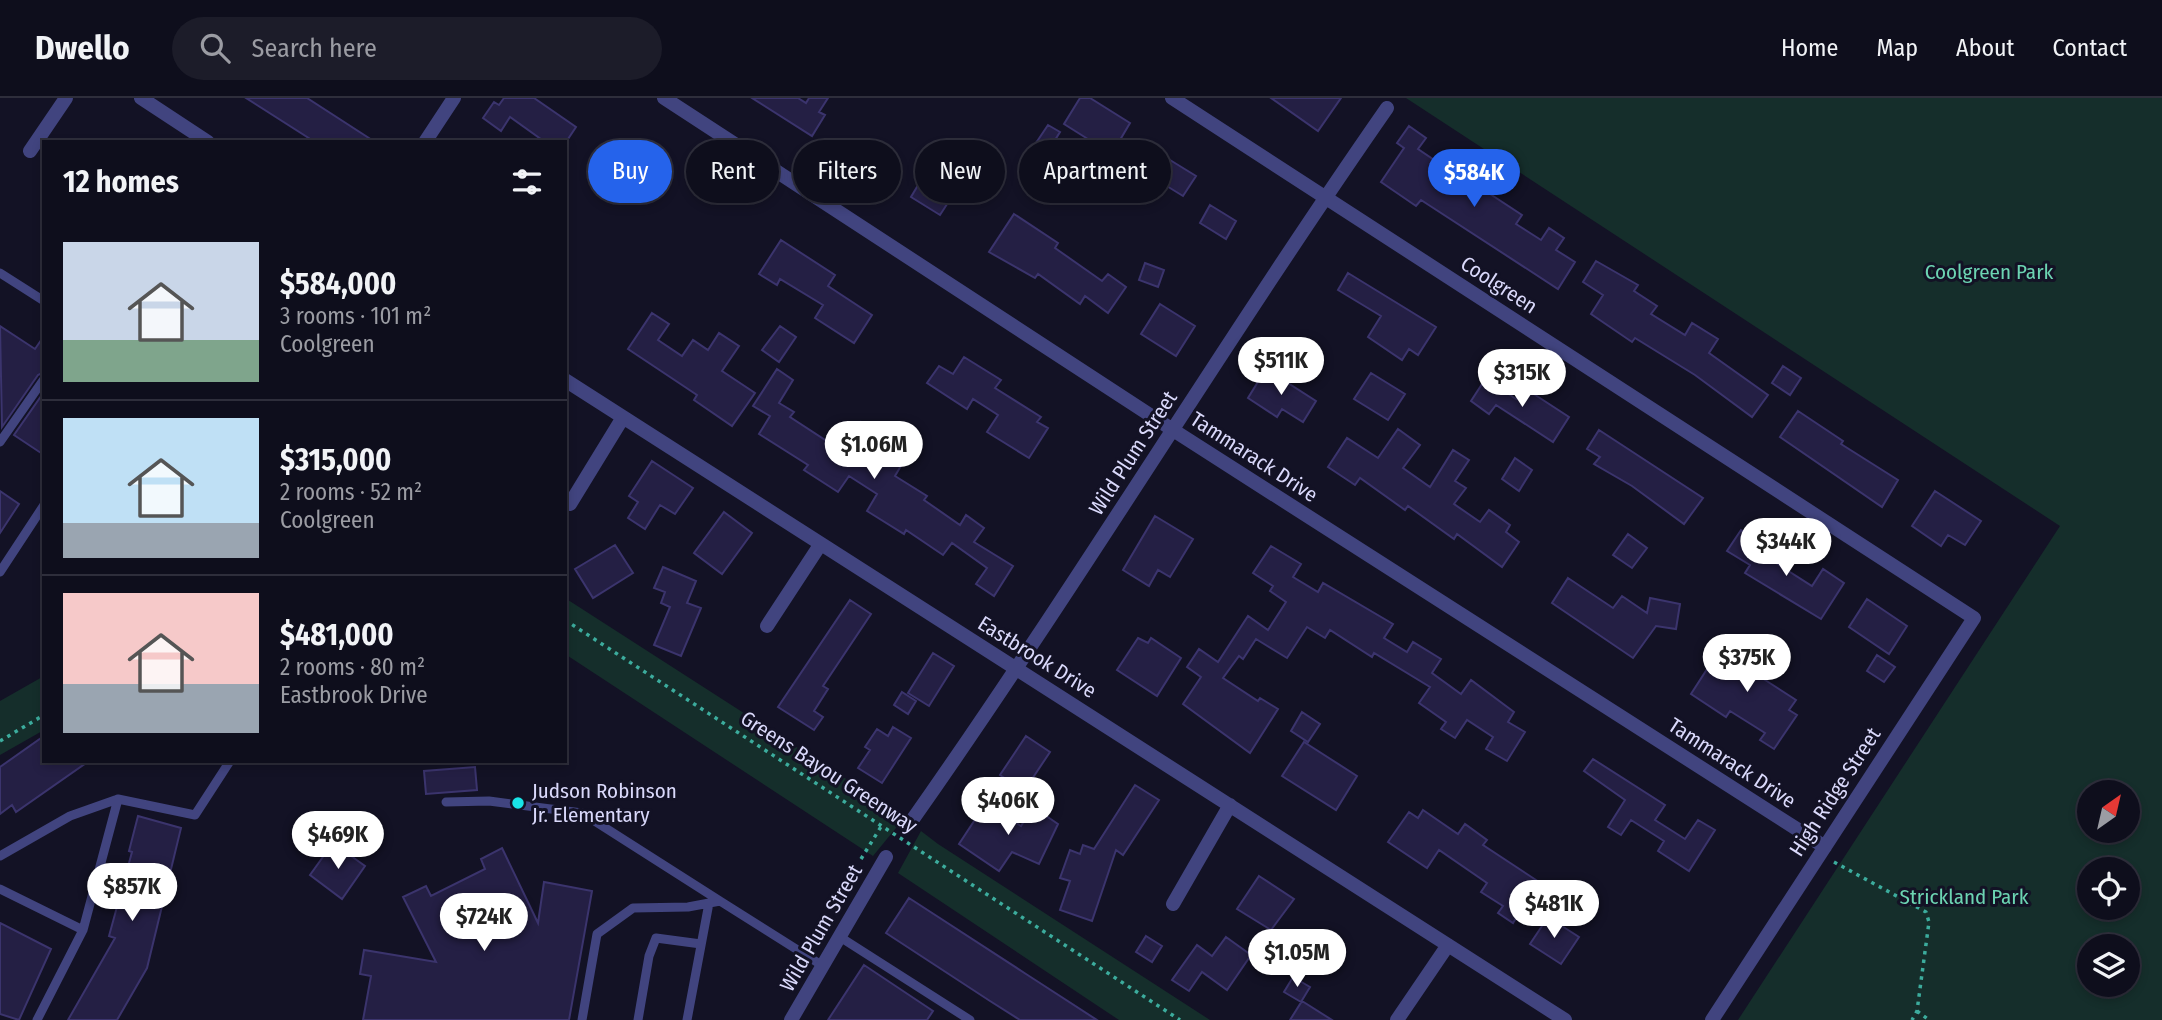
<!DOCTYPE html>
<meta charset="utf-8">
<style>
:root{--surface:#0e0e1c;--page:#1c1c29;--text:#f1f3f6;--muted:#9b9ca3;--line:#2e2e3b;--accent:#2563eb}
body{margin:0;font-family:"Fira Sans Condensed",sans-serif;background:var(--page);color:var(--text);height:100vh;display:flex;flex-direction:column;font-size:26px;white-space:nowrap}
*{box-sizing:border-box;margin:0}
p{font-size:23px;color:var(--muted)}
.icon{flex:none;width:38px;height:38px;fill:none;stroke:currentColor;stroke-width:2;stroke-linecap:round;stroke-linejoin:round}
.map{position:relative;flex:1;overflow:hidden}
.sheet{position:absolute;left:42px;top:42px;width:525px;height:623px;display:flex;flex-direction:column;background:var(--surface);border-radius:0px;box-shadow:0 4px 10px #0003,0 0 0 2px var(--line)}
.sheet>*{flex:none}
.hud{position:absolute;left:588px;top:42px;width:665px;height:63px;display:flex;gap:14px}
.needle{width:46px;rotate:34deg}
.fabs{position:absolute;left:2077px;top:682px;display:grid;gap:14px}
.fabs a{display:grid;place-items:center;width:63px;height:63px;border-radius:50%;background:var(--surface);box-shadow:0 4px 10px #0003,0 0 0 2px var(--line);font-size:35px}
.price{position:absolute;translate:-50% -60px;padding:0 16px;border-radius:24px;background:#fff;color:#222;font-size:23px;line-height:46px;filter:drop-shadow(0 2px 4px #0008)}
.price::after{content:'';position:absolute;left:50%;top:42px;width:21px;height:16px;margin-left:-10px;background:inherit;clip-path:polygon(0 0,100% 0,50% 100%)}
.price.on{background:var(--accent);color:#fff}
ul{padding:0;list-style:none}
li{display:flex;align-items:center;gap:21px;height:175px;padding:0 21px}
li+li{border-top:2px solid var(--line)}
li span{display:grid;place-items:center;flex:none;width:196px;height:140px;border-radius:0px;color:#555}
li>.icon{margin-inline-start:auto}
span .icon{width:84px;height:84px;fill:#fffc;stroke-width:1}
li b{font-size:30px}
h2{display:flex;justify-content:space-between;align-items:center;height:84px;padding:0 21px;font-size:30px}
.tag{padding:0 24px;border-radius:32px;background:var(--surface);box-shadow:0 4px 10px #0003,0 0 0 2px var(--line);font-size:24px;line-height:63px}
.tag.on{background:var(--accent);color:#fff}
header{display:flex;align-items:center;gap:42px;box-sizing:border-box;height:98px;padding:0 35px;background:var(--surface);border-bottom:2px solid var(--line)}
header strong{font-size:33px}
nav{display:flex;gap:38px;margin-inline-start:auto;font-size:24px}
.search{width:490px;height:63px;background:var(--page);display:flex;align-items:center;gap:18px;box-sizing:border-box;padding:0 24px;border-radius:38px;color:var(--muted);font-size:26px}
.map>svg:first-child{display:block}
.green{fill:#152e2b;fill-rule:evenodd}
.building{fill:#241f44;stroke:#3b346d;stroke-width:2}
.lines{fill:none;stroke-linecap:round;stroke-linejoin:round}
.path{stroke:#3cac9d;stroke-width:3.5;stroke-dasharray:3.5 5;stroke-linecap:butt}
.service{stroke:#41447f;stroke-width:9}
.minor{stroke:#41447f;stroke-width:14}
.poi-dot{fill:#19e3e7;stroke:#131225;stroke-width:2.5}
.labels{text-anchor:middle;stroke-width:6;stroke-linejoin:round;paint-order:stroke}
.park-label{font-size:21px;fill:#6cd4b2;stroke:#131225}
.street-label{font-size:21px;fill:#dad9fb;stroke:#131225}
.poi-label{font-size:21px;fill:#dad9fb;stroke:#131225;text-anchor:start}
</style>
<header>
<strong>Dwello</strong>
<div class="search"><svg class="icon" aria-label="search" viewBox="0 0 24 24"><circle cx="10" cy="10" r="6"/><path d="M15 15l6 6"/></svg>Search here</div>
<nav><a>Home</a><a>Map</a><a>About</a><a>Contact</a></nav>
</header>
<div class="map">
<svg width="2162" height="922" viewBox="0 0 2162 922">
<rect width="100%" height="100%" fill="#131225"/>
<path class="green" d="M1406 0H2162V922H1738L2060 428ZM2090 695H2128V733H2090ZM2090 772H2128V810H2090ZM2090 849H2128V887H2090Z
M565 500 899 715 905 719 873 758 565 556Z
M44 578V632L0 657V603Z
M921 733 938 746 1210 922H1119L898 775Z"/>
<path class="building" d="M246 0H307L375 44H315Z
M504 0H534L576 29 566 44H545L510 19 501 33 483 20 494 4 499 7Z
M752 0H798L806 5 809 0H828L819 14 825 17 812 38Z
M1080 0H1090L1130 25 1120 42 1152 62 1157 54 1196 78 1183 98 1144 74 1126 101 1107 90 1119 72 1086 51 1091 43 1064 26Z
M1271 0H1341L1318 33Z
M1048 27 1060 34 1048 53 1036 45Z
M1409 28 1426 40 1418 51 1458 78 1465 66 1485 79 1478 88 1522 117 1516 126 1541 142 1549 130 1564 140 1556 152 1575 164 1558 191 1421 102 1416 108 1381 84 1404 50 1397 45Z
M932 64 962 83 940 117 911 99Z
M1210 107 1236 123 1226 141 1200 125Z
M1014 116 1058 145 1055 150 1102 183 1108 176 1126 189 1108 215 1085 198 1080 206 1038 176 1035 180 989 154Z
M781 142 835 177 828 188 872 217 854 245 815 220 823 207 780 181 777 187 759 176Z
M1596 163 1638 187 1634 193 1657 208 1651 216 1685 237 1692 225 1718 241 1709 255 1768 297 1752 319 1695 277 1635 240 1632 244 1591 216 1603 197 1583 184Z
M1145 165 1164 172 1158 189 1139 182Z
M1348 175 1436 229 1418 257 1409 251 1402 262 1368 239 1381 218 1338 192Z
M1160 206 1195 228 1176 258 1141 236Z
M652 215 669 226 658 242 682 258 693 242 708 252 719 235 739 248 722 273 755 295 732 328 694 302 697 297 628 251Z
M0 228 35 251 44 238V274L38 277 2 329Z
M780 228 796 239 779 264 762 252Z
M964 259 1001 282 995 290 1041 319 1037 324 1048 330 1029 360 987 334 998 317 973 301 967 311 927 285 939 268 953 276Z
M1783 268 1801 280 1790 297 1772 285Z
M777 271 793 282 779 305 794 314 790 319 833 347 841 334 851 340 861 324 888 342 881 353 902 366 895 378 927 398 924 402 960 427 966 417 984 430 974 444 1013 468 994 498 976 486 987 470 952 445 943 457 906 432 904 436 867 413 877 396 849 378 838 394 804 372 808 367 759 336 770 318 753 308Z
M1266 271 1316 303 1303 324 1282 311 1277 319 1248 300Z
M1371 275 1405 296 1388 322 1354 301Z
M1486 280 1516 301 1523 289 1569 319 1553 344 1496 307 1489 316 1471 303Z
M44 294V357L14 337Z
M1798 313 1843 343 1841 346 1898 382 1882 409 1780 339Z
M1398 331 1420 347 1403 370 1430 389 1453 352 1469 362 1455 383 1466 390 1454 406 1480 424 1489 412 1510 427 1506 434 1519 444 1502 469 1457 436 1454 441 1408 408 1405 412 1360 380 1355 387 1328 369 1347 340 1378 360Z
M1599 332 1703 400 1684 426 1632 388 1594 366 1600 359 1587 351Z
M1515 360 1532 372 1519 393 1502 381Z
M652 363 693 390 675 416 660 407 645 431 628 420 638 404 629 398Z
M0 393 19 406 0 435Z
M1935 393 1981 423 1965 447 1948 437 1941 448 1912 428Z
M724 414 752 435 722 476 694 455Z
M1155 418 1193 441 1170 479 1158 472 1149 488 1123 472Z
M1741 432 1762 445 1757 453 1812 488 1823 471 1844 485 1821 521 1745 475 1750 467 1727 453Z
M1628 436 1647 450 1632 470 1613 457Z
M615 447 633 475 593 500 575 471Z
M1271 448 1301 466 1293 479 1318 494 1323 485 1393 526 1384 540 1407 554 1413 544 1441 561 1432 575 1461 596 1471 582 1514 614 1508 624 1525 634 1507 663 1486 651 1493 639 1467 622 1455 640 1441 631 1446 624 1419 605 1430 589 1374 555 1372 559 1330 532 1325 540 1307 529 1287 560 1256 541 1243 561 1239 558 1223 580 1258 603 1260 600 1278 611 1250 655 1183 606 1201 579 1187 569 1199 551 1218 564 1248 518 1268 532 1286 504 1270 493 1273 488 1253 475Z
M663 469 696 483 687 505 701 510 681 558 654 547 670 509 661 505 665 494 654 490Z
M1568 480 1613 510 1622 498 1647 515 1650 500 1680 506 1676 531 1656 528 1633 560 1552 505Z
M1867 501 1907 528 1889 556 1849 529Z
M850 502 871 516 823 588 828 591 814 613 823 619 814 632 778 609Z
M1138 540 1148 545 1151 540 1181 560 1157 598 1117 572Z
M1722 548 1748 565 1756 552 1773 562 1762 580 1796 602 1789 612 1797 617 1774 651 1760 642 1765 635 1730 613 1726 619 1691 596Z
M933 555 954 568 929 608 908 595Z
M1877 557 1895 569 1884 584 1867 573Z
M902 594 916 603 908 616 894 607Z
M1302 614 1320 626 1308 644 1291 633Z
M893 629 911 640 882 685 858 670 870 652 865 649 877 631 888 638Z
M44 638V663H89L16 714 12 707 0 716V669Z
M1026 638 1050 654 1024 693 1000 677Z
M1304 644 1357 678 1336 712 1282 678Z
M1593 661 1665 707 1655 722 1685 741 1698 722 1715 732 1689 773 1658 753 1664 743 1631 722 1621 737 1608 729 1625 702 1584 673Z
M475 669 477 692 426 696 424 673Z
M1135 687 1159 702 1123 757 1116 752 1092 823 1060 812 1070 783 1060 780 1070 752 1080 756 1083 747 1094 751Z
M986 705 1021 728 1033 709 1058 726 1039 766 1012 754 999 773 959 746Z
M1423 712 1458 736 1465 726 1487 742 1483 747 1539 784 1513 825 1498 815 1503 808 1481 794 1487 785 1439 752 1427 770 1388 744 1409 714 1418 720Z
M138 718 181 730 147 870 117 922H68L115 840 109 838 132 754 129 753Z
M333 745 365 768 342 801 310 777Z
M502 750 538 825 544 784 592 793 569 922H363L371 878 360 876 364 852 436 864 403 799 426 788 431 798 485 771 481 761Z
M1259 778 1294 801 1271 832 1237 811Z
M909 800 1026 876 1097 922H1020L990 903 886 835Z
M1548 819 1579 839 1561 866 1530 846Z
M0 825 51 851 19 922 0 916Z
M1146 838 1162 848 1152 864 1136 854Z
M1226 839 1251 857 1227 892 1202 874 1189 893 1172 882 1197 847 1212 858Z
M864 867 933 913 927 922H828Z
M1293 879 1310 889 1301 904 1284 894Z
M1302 903 1332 922H1290Z"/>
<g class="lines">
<path class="path" d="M565 522 1180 922
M0 643 44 617
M861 761 882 727
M1834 764 1926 814 1929 824 1917 913 1912 922
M1917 913 1929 922"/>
<path class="service" d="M0 175 44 203
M0 344 44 281
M0 474 44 407
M446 704 489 703 582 715 720 803
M0 758 70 718 118 701
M0 791 83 832
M840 839 970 922
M37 922 83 832 118 701 195 717 230 663
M582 922 597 836 633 810 688 809 720 803 823 868
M638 922 649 858 656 840 701 846
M687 922 709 805"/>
<path class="minor" d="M141 0 208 44
M664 0 1173 332 1825 749
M1172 0 1974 520 1712 922
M425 44 454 0
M30 53 66 0
M565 282 1565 922
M570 406 622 321
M767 528 820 447
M913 721C1077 488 1224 244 1387 10
M1173 806 1230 707
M791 922 886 759
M1397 922 1448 847"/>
</g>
<circle class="poi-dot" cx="518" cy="705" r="7"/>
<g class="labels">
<g class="park-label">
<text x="1989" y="181">Coolgreen Park</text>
<text x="1964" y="806">Strickland Park</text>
</g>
<g class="street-label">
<text transform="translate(1499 187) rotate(33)" y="7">Coolgreen</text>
<text transform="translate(1133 355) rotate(-57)" y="7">Wild Plum Street</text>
<text transform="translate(1254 359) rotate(33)" y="7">Tammarack Drive</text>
<text transform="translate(1037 559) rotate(32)" y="7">Eastbrook Drive</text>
<text transform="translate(1732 665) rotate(33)" y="7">Tammarack Drive</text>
<text transform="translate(829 674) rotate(33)" y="7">Greens Bayou Greenway</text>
<text transform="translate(1835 694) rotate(-57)" y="7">High Ridge Street</text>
<text transform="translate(821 830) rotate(-60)" y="7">Wild Plum Street</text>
</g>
<g class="poi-label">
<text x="532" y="700">Judson Robinson<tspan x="532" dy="24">Jr. Elementary</tspan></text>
</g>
</g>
</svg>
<div class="fabs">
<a><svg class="needle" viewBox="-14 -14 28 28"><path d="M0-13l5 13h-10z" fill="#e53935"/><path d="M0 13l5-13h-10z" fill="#9b9ca3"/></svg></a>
<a><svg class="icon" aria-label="locate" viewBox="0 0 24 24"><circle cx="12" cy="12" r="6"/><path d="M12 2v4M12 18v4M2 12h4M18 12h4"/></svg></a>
<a><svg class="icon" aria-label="layers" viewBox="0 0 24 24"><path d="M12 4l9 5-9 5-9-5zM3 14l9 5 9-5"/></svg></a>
</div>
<b class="price on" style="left:1474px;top:111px">$584K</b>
<b class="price" style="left:1281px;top:299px">$511K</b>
<b class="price" style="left:1522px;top:311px">$315K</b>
<b class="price" style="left:874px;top:383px">$1.06M</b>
<b class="price" style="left:1786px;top:480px">$344K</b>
<b class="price" style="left:1747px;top:596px">$375K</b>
<b class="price" style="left:1008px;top:739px">$406K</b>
<b class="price" style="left:338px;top:773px">$469K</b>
<b class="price" style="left:132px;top:825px">$857K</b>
<b class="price" style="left:1554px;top:842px">$481K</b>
<b class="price" style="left:484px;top:855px">$724K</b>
<b class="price" style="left:1297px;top:891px">$1.05M</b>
<div class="hud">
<a class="tag on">Buy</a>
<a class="tag">Rent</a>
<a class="tag">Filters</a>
<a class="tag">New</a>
<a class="tag">Apartment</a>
</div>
<section class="sheet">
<h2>12 homes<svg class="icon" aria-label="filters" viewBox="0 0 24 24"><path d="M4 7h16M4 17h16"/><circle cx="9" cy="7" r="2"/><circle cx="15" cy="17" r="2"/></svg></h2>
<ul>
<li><span style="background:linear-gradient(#c9d6e8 70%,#7fa58c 0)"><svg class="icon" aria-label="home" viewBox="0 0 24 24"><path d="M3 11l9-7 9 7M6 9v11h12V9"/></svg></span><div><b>$584,000</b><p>3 rooms · 101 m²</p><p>Coolgreen</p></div></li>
<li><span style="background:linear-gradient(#bfe0f5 75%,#9aa5b1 0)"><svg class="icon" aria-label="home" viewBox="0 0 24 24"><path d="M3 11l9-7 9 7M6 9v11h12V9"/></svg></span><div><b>$315,000</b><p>2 rooms · 52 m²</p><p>Coolgreen</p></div></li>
<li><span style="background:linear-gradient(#f6c9c9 65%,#9aa5b1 0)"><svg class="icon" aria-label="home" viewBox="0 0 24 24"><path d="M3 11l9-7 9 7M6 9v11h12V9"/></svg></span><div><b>$481,000</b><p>2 rooms · 80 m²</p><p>Eastbrook Drive</p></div></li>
</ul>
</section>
</div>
